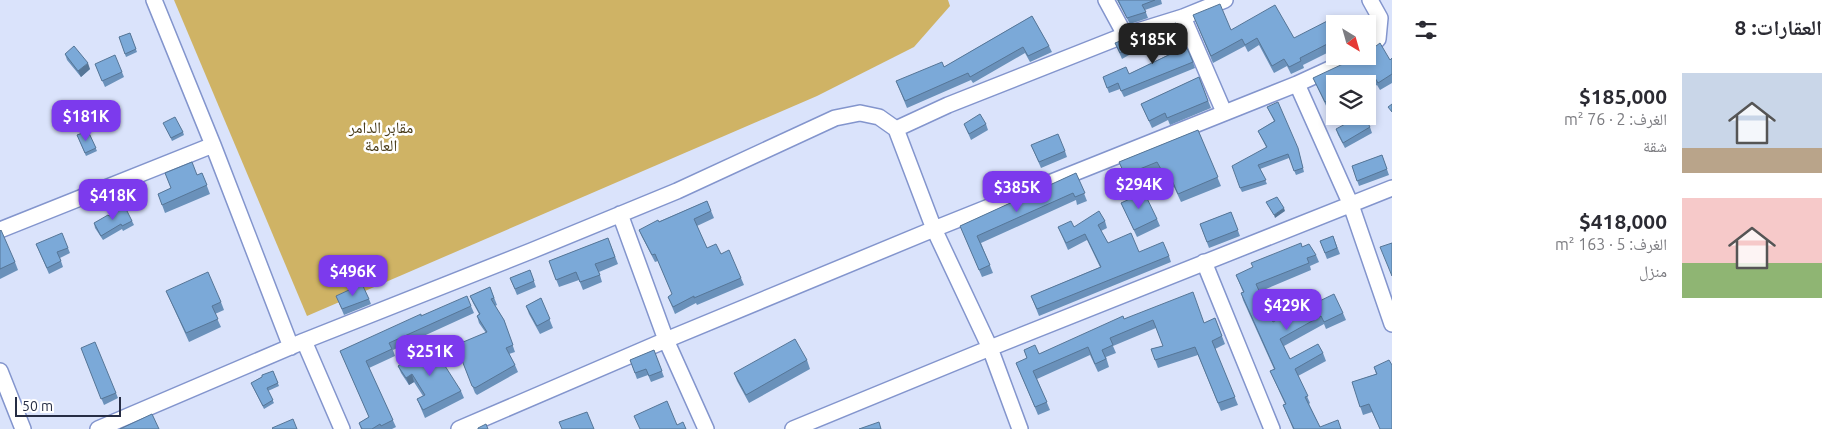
<!DOCTYPE html>
<html lang="ar">
<meta charset="utf-8">
<style>
:root{--surface:#fff;--page:#f7f7f7;--text:#2b2b33;--muted:#7c7c81;--accent:#7c3aed}
body{margin:0;font-family:Ubuntu,"Noto Naskh Arabic",sans-serif;background:var(--page);color:var(--text);direction:rtl;height:100vh;display:flex;flex-direction:column;font-size:19px;white-space:nowrap}
*{box-sizing:border-box;margin:0}
p{font-size:16px;color:var(--muted)}
.icon{flex:none;width:28px;height:28px;fill:none;stroke:currentColor;stroke-width:2;stroke-linecap:round;stroke-linejoin:round}
.map{position:relative;flex:1;overflow:hidden;direction:ltr}
.sheet{display:flex;flex-direction:column;background:var(--surface);width:450px}
.sheet>*{flex:none}
.needle{width:32px;rotate:143deg}
.controls{position:absolute;left:1326px;top:15px;display:grid;gap:10px}
.controls a{display:grid;place-items:center;width:50px;height:50px;border-radius:0px;background:var(--surface);box-shadow:0 2px 8px #0003;font-size:25px}
.scale{position:absolute;left:15px;bottom:12px;width:106px;box-sizing:border-box;padding-left:5px;border:2px solid #262d44;border-top:0;font-size:14px;line-height:18px;white-space:nowrap;color:#262d44;-webkit-text-stroke:4px #fff;paint-order:stroke}
.price{position:absolute;translate:-50% -42px;padding:0 11px;border-radius:10px;background:var(--accent);color:#fff;font-size:16px;line-height:32px;filter:drop-shadow(0 1px 2px #0008)}
.price::after{content:'';position:absolute;left:50%;top:30px;width:15px;height:11px;margin-left:-8px;background:inherit;clip-path:polygon(0 0,100% 0,50% 100%)}
.price.active{background:#222;color:#fff}
ul{padding:0;list-style:none}
li{display:flex;align-items:center;gap:15px;height:125px;padding:0 20px}
li span{display:grid;place-items:center;flex:none;width:140px;height:100px;border-radius:0px;color:#555}
li>.icon{margin-inline-start:auto}
span .icon{width:60px;height:60px;fill:#fffc;stroke-width:1}
li b{font-size:21px}
h2{display:flex;justify-content:space-between;align-items:center;height:60px;padding:0 20px;font-size:21px}
main{display:flex;flex:1;min-height:0}
.map>svg:first-child{display:block}
.green{fill:#cfb365}
.lines{fill:none;stroke-linecap:round;stroke-linejoin:round}
.street-casing{stroke:#8395cd;stroke-width:18}
.street{stroke:#fff;stroke-width:15}
.wall{fill:#6a91ba}
.shaded-wall{fill:#567697}
.building{fill:#7ba9d8;stroke:#567697}
.labels{text-anchor:middle;stroke-width:5;stroke-linejoin:round;paint-order:stroke}
.park-label{font-size:16px;fill:#493c1a;stroke:#fff}
</style>
<main>
<section class="sheet">
<h2>العقارات: 8<svg class="icon" aria-label="filters" viewBox="0 0 24 24"><path d="M4 7h16M4 17h16"/><circle cx="9" cy="7" r="2"/><circle cx="15" cy="17" r="2"/></svg></h2>
<ul>
<li><span style="background:linear-gradient(#c9d6e8 75%,#b9a48a 0)"><svg class="icon" aria-label="home" viewBox="0 0 24 24"><path d="M3 11l9-7 9 7M6 9v11h12V9"/></svg></span><div><b>$185,000</b><p>الغرف: 2 · 76 m²</p><p>شقة</p></div></li>
<li><span style="background:linear-gradient(#f6c9c9 65%,#8fb573 0)"><svg class="icon" aria-label="home" viewBox="0 0 24 24"><path d="M3 11l9-7 9 7M6 9v11h12V9"/></svg></span><div><b>$418,000</b><p>الغرف: 5 · 163 m²</p><p>منزل</p></div></li>
</ul>
</section>
<div class="map">
<svg width="1392" height="429" viewBox="0 0 1392 429">
<rect width="100%" height="100%" fill="#dae3fb"/>
<path class="green" d="M174 0H948L950 6 914 47 817 96 307 316Z"/>
<g class="lines">
<g class="street-casing">
<path id="street" d="M154 0 213 145 291 347
M1106 0 1125 35
M1183 17 1224 112
M1368 50 1378 39 1380 18 1370 0
M1297 84 1351 205 1392 324
M896 129 948 105 1125 35 1183 17 1225 0
M620 214 666 340 706 429
M0 230 213 145
M1204 262 1272 429
M304 341 342 429
M0 371 23 429
M98 429 304 341 531 251 677 191 835 118 860 113 879 117 896 129 934 229 990 348 1020 429
M459 429 666 340 934 229 1297 84 1358 56
M793 429 990 348 1392 188"/>
</g>
<use href="#street" class="street"/>
</g>
<path class="wall" d="M1117 0H1161L1162 4 1145 10 1148 18 1130 24Z
M1193 15 1231 30 1294 38 1335 24V49L1303 65 1304 68 1291 74 1287 66 1274 73 1259 45 1248 52 1245 46 1213 63Z
M1032 16 1049 46 1052 52 1030 62 1025 53 973 83 971 80 907 108 896 81 944 67Z
M1166 26 1193 62 1195 68 1124 97 1120 89 1109 93 1103 77 1129 74 1176 51Z
M130 33 137 52 126 57 119 37Z
M1141 42 1143 47 1122 59 1115 43Z
M65 54 90 69 81 77 67 60Z
M1392 58V83L1380 90 1377 85 1368 90V84H1335V106L1328 110 1313 78 1390 60Z
M95 64 122 72 124 77 105 87Z
M1199 77 1211 108 1170 125 1168 120 1152 128 1141 104Z
M1267 107 1299 152 1304 172 1296 175 1289 158 1260 169 1267 184 1242 192 1240 188 1266 147 1258 131 1274 121Z
M964 124H986L988 130 971 140Z
M165 126 183 132 184 135 172 141Z
M1370 127 1372 133 1345 148 1338 135 1336 129Z
M1198 130 1221 186 1181 202 1174 187 1170 189 1160 170 1128 184 1119 162Z
M88 131 97 151 86 156 77 135Z
M1031 145 1065 151 1067 157 1041 168Z
M1382 155 1389 175 1359 186 1352 166Z
M165 173 197 175 202 173 210 194 165 213 158 194 171 188Z
M1076 173 1087 201 1077 205 1076 200 981 243 993 273 982 277 960 226Z
M1134 197 1157 219 1160 226 1137 237 1121 203Z
M707 201 714 218 697 226 707 248 721 254 741 278 744 285 697 305 696 303 675 314 668 297 672 294 658 261 655 262 642 237 639 230Z
M1231 212 1240 236 1209 248 1200 224Z
M109 216 132 221 134 225 123 231 122 229 103 240 95 228 94 223Z
M1105 221 1107 228 1101 231 1108 243 1139 252 1169 256 1171 262 1039 316 1031 296 1100 267 1087 240 1068 250 1058 227H1074Z
M0 231 15 262 18 270 0 279Z
M1333 236 1340 254 1327 259 1320 241Z
M608 238 618 264 599 272 602 282 583 290 579 280 559 287 549 261Z
M36 244 68 248 70 253 60 258 63 267 49 274Z
M1316 255 1319 262 1310 266 1311 270 1259 292 1273 322 1303 309 1343 313 1346 320 1326 329 1324 324 1284 346 1290 359 1323 353 1326 361 1298 376 1310 403 1309 404 1320 427 1341 429H1293L1283 405 1285 404 1270 371 1274 369 1243 300 1241 293 1243 292 1236 275Z
M530 270 536 287 517 295 510 278Z
M490 287 497 305 495 306 504 320 515 352 509 354 515 365 518 372 477 395 475 393 456 345 486 333 479 323 477 316 479 314 473 303 470 296Z
M166 291 221 302 224 310 215 314 221 327 189 342Z
M336 296 369 299 371 304 344 315Z
M541 298 553 328 540 334 529 314 526 306Z
M471 306 474 313 393 350 395 356 369 368 396 427 392 429H361L359 423 369 417 340 351 421 316Z
M1215 318 1225 344 1215 349 1238 405 1221 411 1198 355 1158 368 1151 349 1163 346 1156 328 1113 346 1116 353 1106 357 1109 367 1098 372 1090 355 1037 379 1050 410 1038 415 1016 363 1027 359 1024 350 1039 354 1124 319 1204 323Z
M81 348 116 393 118 398 104 405Z
M654 350 664 377 651 382 648 375 637 379 630 360Z
M807 360 810 369 749 403 737 381 734 373Z
M1392 365V429H1380L1372 412 1363 415 1352 382 1376 374 1374 367Z
M398 366 461 391 464 398 425 418 417 399 423 396 414 382 409 385 401 373Z
M273 371 279 386 268 391 274 403 264 409 251 383Z"/>
<path class="shaded-wall" d="M88 63 90 69 81 77 78 71Z
M1284 208 1285 211 1275 218 1274 215Z
M412 374 414 382 409 385 406 378Z"/>
<path class="building" d="M1118 0H1155L1142 5 1146 12 1127 18Z
M1220 4 1231 30 1275 5 1294 38 1337 16 1341 24H1335V40L1300 58 1301 61 1289 67 1284 59 1272 66 1257 38 1245 45 1242 39 1211 56 1193 15Z
M1032 16 1049 46 1028 56 1023 47 970 77 968 73 905 101 896 81 942 62 944 67Z
M1176 23 1193 62 1121 91 1118 83 1107 88 1103 77 1126 67 1129 74 1177 51 1166 26Z
M130 33 136 49 125 54 119 37Z
M1138 34 1141 42 1120 53 1115 43Z
M1380 43 1390 60 1392 58V74L1378 83 1375 78 1363 84H1335V97L1325 102 1313 78 1360 56H1368V52Z
M74 46 88 63 78 71 65 54Z
M115 55 122 72 102 81 95 64Z
M1199 77 1208 101 1167 118 1165 113 1149 121 1141 104Z
M1278 102 1298 148 1303 168 1294 171 1288 154 1258 165 1266 180 1240 188 1232 166 1267 147 1258 131 1275 121 1267 107Z
M1392 104V112L1388 107Z
M980 114 986 124 969 134 964 124Z
M1360 116H1364L1370 127 1343 143 1336 129Z
M175 117 183 132 171 138 163 123Z
M1198 130 1218 177 1178 194 1171 178 1167 180 1157 162 1125 175 1119 162Z
M88 131 96 148 85 153 77 135Z
M1058 134 1065 151 1039 162 1031 145Z
M1382 155 1387 169 1357 181 1352 166Z
M192 162 197 175 202 173 207 185 162 205 158 194 171 188 165 173Z
M1076 173 1085 193 1075 197 1073 193 977 236 990 265 979 270 960 226Z
M1141 186 1157 219 1134 230 1121 203 1134 197 1132 192Z
M1277 197 1284 208 1274 215 1266 202Z
M707 201 711 211 694 219 707 248 716 244 721 254 729 250 741 278 694 298V296L673 307 668 297 672 294 655 254 652 255 639 230 658 220 659 222Z
M125 207 132 221 122 226 121 224 101 236 94 223 108 215 109 216Z
M1099 211 1105 221 1098 225 1108 243 1131 233 1139 252 1163 242 1169 256 1037 309 1031 296 1101 267 1085 234 1066 243 1058 227 1071 221 1074 227Z
M1231 212 1238 230 1207 242 1200 224Z
M1 230 15 262 0 269V231Z
M62 233 68 248 57 252 61 261 47 268 36 244Z
M1333 236 1337 248 1325 253 1320 241Z
M608 238 615 257 595 264 600 275 580 282 576 272 556 280 549 261Z
M1301 243 1302 247 1309 244 1316 255 1307 258 1309 263 1256 284 1273 322 1302 306 1303 309 1334 294 1343 313 1324 322 1321 316 1280 339 1290 359 1318 344 1323 353 1295 369 1308 396 1305 397 1320 427 1338 420 1341 429H1294L1283 405 1286 404 1270 371 1275 369 1241 293 1244 292 1236 275 1253 267 1251 263Z
M1392 243V276L1380 247Z
M530 270 534 281 515 289 510 278Z
M208 272 221 302 212 306 218 319 186 333 166 291Z
M362 284 369 299 342 309 336 296Z
M490 287 494 298 491 299 504 320 513 345 506 348 515 365 475 388 472 386 456 345 487 332 477 316 480 314 470 296Z
M1193 292 1204 323 1215 318 1222 336 1212 341 1235 397 1218 403 1195 347 1155 360 1151 349 1163 346 1153 320 1110 338 1113 345 1102 350 1106 359 1095 364 1088 347 1033 371 1047 402 1035 407 1016 363 1027 358 1024 350 1035 345 1039 354 1123 316 1124 319Z
M467 296 471 306 389 343 392 349 366 361 393 420 381 426 380 424 372 429H362L359 423 369 417 340 351 421 314V316Z
M541 298 550 319 537 326 526 306Z
M795 339 807 360 746 395 734 373Z
M95 342 116 393 101 399 81 348Z
M431 344 461 391 423 410 417 399 425 395 412 374 406 378 398 366Z
M654 350 662 371 649 376 646 369 635 373 630 360Z
M1389 360 1392 365V429H1380L1369 404 1360 407 1352 382 1377 374 1374 367Z
M273 371 278 383 267 388 273 400 263 406 251 383 262 377V375Z
M667 401 677 425 683 422 686 429H640L634 416Z
M587 412 594 429H562L559 422Z
M152 414 159 429H120Z
M293 419 297 429H273L272 428Z
M879 422 881 429H859Z
M486 424 488 429H478V428Z"/>
<g class="labels">
<g class="park-label">
<text x="381" y="133">مقابر الدامر<tspan x="381" dy="18">العامة</tspan></text>
</g>
</g>
</svg>
<div class="controls">
<a><svg class="needle" viewBox="-14 -14 28 28"><path d="M0-13l5 13h-10z" fill="#e53935"/><path d="M0 13l5-13h-10z" fill="#7c7c81"/></svg></a>
<a><svg class="icon" aria-label="layers" viewBox="0 0 24 24"><path d="M12 4l9 5-9 5-9-5zM3 14l9 5 9-5"/></svg></a>
</div>
<div class="scale">50 m</div>
<b class="price active" style="left:1153px;top:65px">$185K</b>
<b class="price" style="left:86px;top:142px">$181K</b>
<b class="price" style="left:1139px;top:210px">$294K</b>
<b class="price" style="left:1017px;top:213px">$385K</b>
<b class="price" style="left:113px;top:221px">$418K</b>
<b class="price" style="left:353px;top:297px">$496K</b>
<b class="price" style="left:1287px;top:331px">$429K</b>
<b class="price" style="left:430px;top:377px">$251K</b>
</div>
</main>
